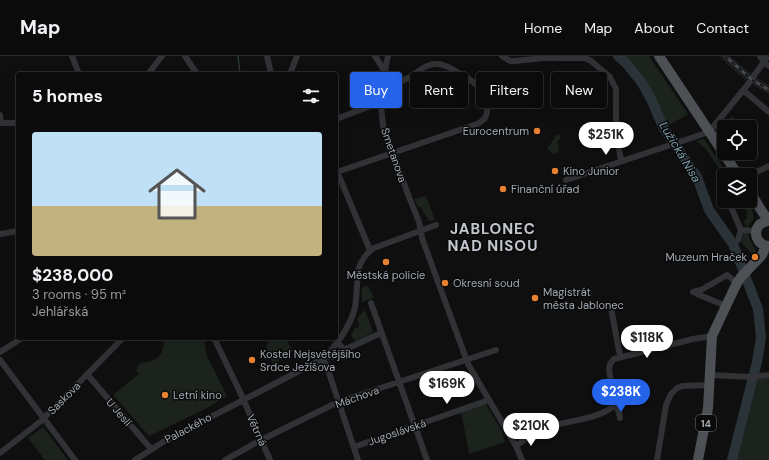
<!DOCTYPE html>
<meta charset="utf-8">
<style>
:root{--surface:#0b0b0c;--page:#141415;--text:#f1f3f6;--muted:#9a9b9d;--line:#2b2b2d;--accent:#2563eb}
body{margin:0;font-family:"DM Sans",sans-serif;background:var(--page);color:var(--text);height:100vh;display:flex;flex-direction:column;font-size:15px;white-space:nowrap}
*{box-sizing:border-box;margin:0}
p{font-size:13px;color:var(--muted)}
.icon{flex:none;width:22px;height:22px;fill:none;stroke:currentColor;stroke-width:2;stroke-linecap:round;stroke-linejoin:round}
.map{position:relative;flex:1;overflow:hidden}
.sheet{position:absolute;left:16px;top:16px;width:322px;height:268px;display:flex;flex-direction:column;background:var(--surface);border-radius:4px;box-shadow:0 4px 16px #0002,0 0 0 1px var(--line)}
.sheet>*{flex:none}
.guide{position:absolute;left:350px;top:16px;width:359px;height:36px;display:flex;gap:8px}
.controls{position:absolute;left:717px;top:64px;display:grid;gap:8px}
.controls a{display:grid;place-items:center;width:40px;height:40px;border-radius:4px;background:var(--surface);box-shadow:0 4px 16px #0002,0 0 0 1px var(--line);font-size:20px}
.price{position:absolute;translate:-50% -34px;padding:0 9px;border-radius:14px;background:#fff;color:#222;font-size:13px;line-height:26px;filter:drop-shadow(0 1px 2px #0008)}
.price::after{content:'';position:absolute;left:50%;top:24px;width:12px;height:9px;margin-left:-6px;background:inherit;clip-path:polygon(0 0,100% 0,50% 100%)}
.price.current{background:var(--accent);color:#fff}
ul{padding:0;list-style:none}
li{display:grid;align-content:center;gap:8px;height:212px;padding:0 16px}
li+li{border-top:1px solid var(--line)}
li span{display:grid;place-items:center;height:124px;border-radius:4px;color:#555}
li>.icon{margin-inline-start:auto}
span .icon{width:72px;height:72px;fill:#fffc;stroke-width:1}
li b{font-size:17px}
h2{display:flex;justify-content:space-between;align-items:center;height:48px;padding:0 16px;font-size:17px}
.tag{padding:0 14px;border-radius:4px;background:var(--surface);box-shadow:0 4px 16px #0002,0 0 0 1px var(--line);font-size:14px;line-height:36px}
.tag.current{background:var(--accent);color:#fff}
header{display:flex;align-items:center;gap:24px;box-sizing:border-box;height:56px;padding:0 20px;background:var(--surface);border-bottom:1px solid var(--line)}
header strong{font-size:19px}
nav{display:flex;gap:22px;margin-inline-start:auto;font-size:14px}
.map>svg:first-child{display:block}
.built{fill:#1b1c1d}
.green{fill:#1c231c}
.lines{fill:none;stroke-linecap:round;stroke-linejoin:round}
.stream{stroke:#2a3438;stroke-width:1.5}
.river{stroke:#2a3438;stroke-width:10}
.street{stroke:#303235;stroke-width:6}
.primary{stroke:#4d5054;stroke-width:10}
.rail-casing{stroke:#484b4e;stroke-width:3}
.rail{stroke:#0a0a0b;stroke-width:1.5;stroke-dasharray:4.5;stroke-linecap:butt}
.poi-dot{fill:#e78131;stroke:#0a0a0b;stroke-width:1.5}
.labels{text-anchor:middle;stroke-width:3;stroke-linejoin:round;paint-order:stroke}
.shield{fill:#0a0a0b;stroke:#74797f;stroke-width:1}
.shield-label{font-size:10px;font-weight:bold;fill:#a1a9b1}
.poi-label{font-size:11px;fill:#a1a9b1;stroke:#0a0a0b;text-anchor:start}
.street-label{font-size:11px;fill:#a1a9b1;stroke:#0a0a0b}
.water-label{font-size:12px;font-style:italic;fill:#799fab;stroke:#0a0a0b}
.district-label{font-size:15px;font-weight:bold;letter-spacing:1px;fill:#c2c7cd;stroke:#0a0a0b}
</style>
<header>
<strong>Map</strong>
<nav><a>Home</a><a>Map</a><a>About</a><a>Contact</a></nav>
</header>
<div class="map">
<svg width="769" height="404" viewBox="0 0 769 404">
<rect width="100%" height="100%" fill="#0f0f10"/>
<path class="built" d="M719 0H730L754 20 769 29V38L749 27 728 9Z"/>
<path class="green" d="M623 0H649L688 58 666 71 647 27Z
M732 60 740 71H724V82L720 76 721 73Z
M558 79H561L559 85 557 84V87L558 88 559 96 553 98 547 93 556 80Z
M703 83 705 84 728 119H724L705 92 696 85Z
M426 140 435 164 429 165 428 161H426L421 151H418L414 143Z
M737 145H747L752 153 754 162 748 171 743 166 747 162V156L740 145 738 146Z
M745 177 748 178 751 186 756 194 755 201 741 186 743 178Z
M366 230 369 231 374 242 362 246V232Z
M365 254 373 276 356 285 351 280 355 272H358L359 267 357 265 358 261Z
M164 282H204L207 300 227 340 205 353 149 380 113 339 140 317 137 316V312L139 308C144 306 150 306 154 304 163 300 164 290 164 282Z
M268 282H285L293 295 287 298 283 296 282 292H281L280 293 284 302 273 308 266 292 269 284Z
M769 322V404H737L758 323Z
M485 347 502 375 505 386 469 398 461 355Z
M43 371 68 404H45L28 382Z"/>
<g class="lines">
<path class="stream" d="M238 0 240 18"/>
<path class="river" d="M618 0 626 7 642 27 652 45 663 71 697 121 709 154 733 188 758 253 761 282 757 306 732 404"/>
<path class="street" d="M72 0 79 18
M185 0 197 18
M267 0 271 18
M388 0 380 39 383 70 409 141 419 166 422 182 468 308 516 390 522 404
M502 0 510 5H515L544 2H584
M581 0 591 5 610 21 616 33V77L621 104
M760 0 764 7 769 10
M148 18 162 0
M290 18 297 0
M753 21 768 0
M743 34 769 56
M0 59 1 67
M336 63 371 50 381 48
M0 67H18
M336 113 370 194
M337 116 477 68C485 64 488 60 487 51 485 32 472 24 457 16 451 12 444 8 437 8 421 7 413 25 398 25L385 16 375 0
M750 119 769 110
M566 124 709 76 749 27
M731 151 741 174 738 184
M741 174 756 175
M0 178 18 175
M693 236 701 234 727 219 737 227
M697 238 726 250
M371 247 427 404
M611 252 620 300
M214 282 240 336 270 404
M337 287 341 290 344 294 381 277
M0 296 22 282
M325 300 332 301 344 294
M322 303 326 308 358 404
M0 304 75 404
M87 318 151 393
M710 319 751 321 769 319
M615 349 619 356 620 362
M516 390C524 384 533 376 542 373 564 364 597 365 615 349L609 314 610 308 614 303 693 283 712 280
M354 391 486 345
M0 397 41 365 123 282
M135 404 163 386 322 303C336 291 351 269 355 251 357 239 357 226 358 214 361 205 366 197 374 192L436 169
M225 404 261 384 338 346 496 294
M657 404 666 349 671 338 677 332 682 330 710 329"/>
<path class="primary" d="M659 0 738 119
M750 136 763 157 769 164
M769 164 760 168C752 177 757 189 769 190
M698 404 708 352 712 280 726 250 737 227 741 221 762 199 766 190"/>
<g class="rail-casing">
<path id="rail" d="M725 0 751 23 769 34"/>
</g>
<use href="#rail" class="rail"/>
</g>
<g class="poi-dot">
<circle cx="537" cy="75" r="4"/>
<circle cx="555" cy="115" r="4"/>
<circle cx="503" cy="133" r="4"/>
<circle cx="755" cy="201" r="4"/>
<circle cx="386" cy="206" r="4"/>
<circle cx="445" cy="227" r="4"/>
<circle cx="535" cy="242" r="4"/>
<circle cx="252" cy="304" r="4"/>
<circle cx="165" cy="339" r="4"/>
</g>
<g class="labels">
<rect class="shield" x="696" y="359" width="20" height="16" rx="3"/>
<g class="shield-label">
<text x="706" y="371">14</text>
</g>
<g class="poi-label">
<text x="529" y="79" text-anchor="end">Eurocentrum</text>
<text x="563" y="119">Kino Junior</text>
<text x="511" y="137">Finanční úřad</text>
<text x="747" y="205" text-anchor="end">Muzeum Hraček</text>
<text x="386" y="223" text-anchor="middle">Městská policie</text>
<text x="453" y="231">Okresní soud</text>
<text x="543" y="240">Magistrát<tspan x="543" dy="13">města Jablonec</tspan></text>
<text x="260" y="302">Kostel Nejsvětějšího<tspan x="260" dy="13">Srdce Ježíšova</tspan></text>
<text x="173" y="343">Letní kino</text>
</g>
<g class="street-label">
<text transform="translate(394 99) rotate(71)" y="4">Smetanova</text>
<text transform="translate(357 341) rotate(-20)" y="4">Máchova</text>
<text transform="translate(64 342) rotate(-45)" y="4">Saskova</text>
<text transform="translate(119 356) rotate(49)" y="4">U Jeslí</text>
<text transform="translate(188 372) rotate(-28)" y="4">Palackého</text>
<text transform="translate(257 374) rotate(66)" y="4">Větrná</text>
<text transform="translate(397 376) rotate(-19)" y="4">Jugoslávská</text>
</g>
<g class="water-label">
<text transform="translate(680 96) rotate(59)" y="4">Lužická Nisa</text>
</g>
<g class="district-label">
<text x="493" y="178">JABLONEC<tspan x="493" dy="17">NAD NISOU</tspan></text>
</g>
</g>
</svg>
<div class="controls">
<a><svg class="icon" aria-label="locate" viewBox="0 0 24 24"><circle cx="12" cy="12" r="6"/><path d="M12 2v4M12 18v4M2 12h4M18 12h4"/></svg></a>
<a><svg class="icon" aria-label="layers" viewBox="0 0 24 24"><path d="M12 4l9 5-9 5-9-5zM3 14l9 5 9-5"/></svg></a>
</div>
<b class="price" style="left:606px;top:100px">$251K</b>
<b class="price" style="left:647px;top:303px">$118K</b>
<b class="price" style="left:447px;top:349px">$169K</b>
<b class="price current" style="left:621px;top:357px">$238K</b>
<b class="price" style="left:531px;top:391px">$210K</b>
<div class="guide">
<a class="tag current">Buy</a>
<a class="tag">Rent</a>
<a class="tag">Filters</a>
<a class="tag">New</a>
</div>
<section class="sheet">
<h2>5 homes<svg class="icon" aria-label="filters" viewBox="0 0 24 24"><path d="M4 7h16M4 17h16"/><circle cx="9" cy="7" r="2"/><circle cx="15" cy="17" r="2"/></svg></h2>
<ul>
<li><span style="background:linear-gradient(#bfe0f5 60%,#c2b280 0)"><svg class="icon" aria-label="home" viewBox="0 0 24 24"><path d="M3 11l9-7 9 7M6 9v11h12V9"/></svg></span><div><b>$238,000</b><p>3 rooms · 95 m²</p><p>Jehlářská</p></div></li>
</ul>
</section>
</div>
